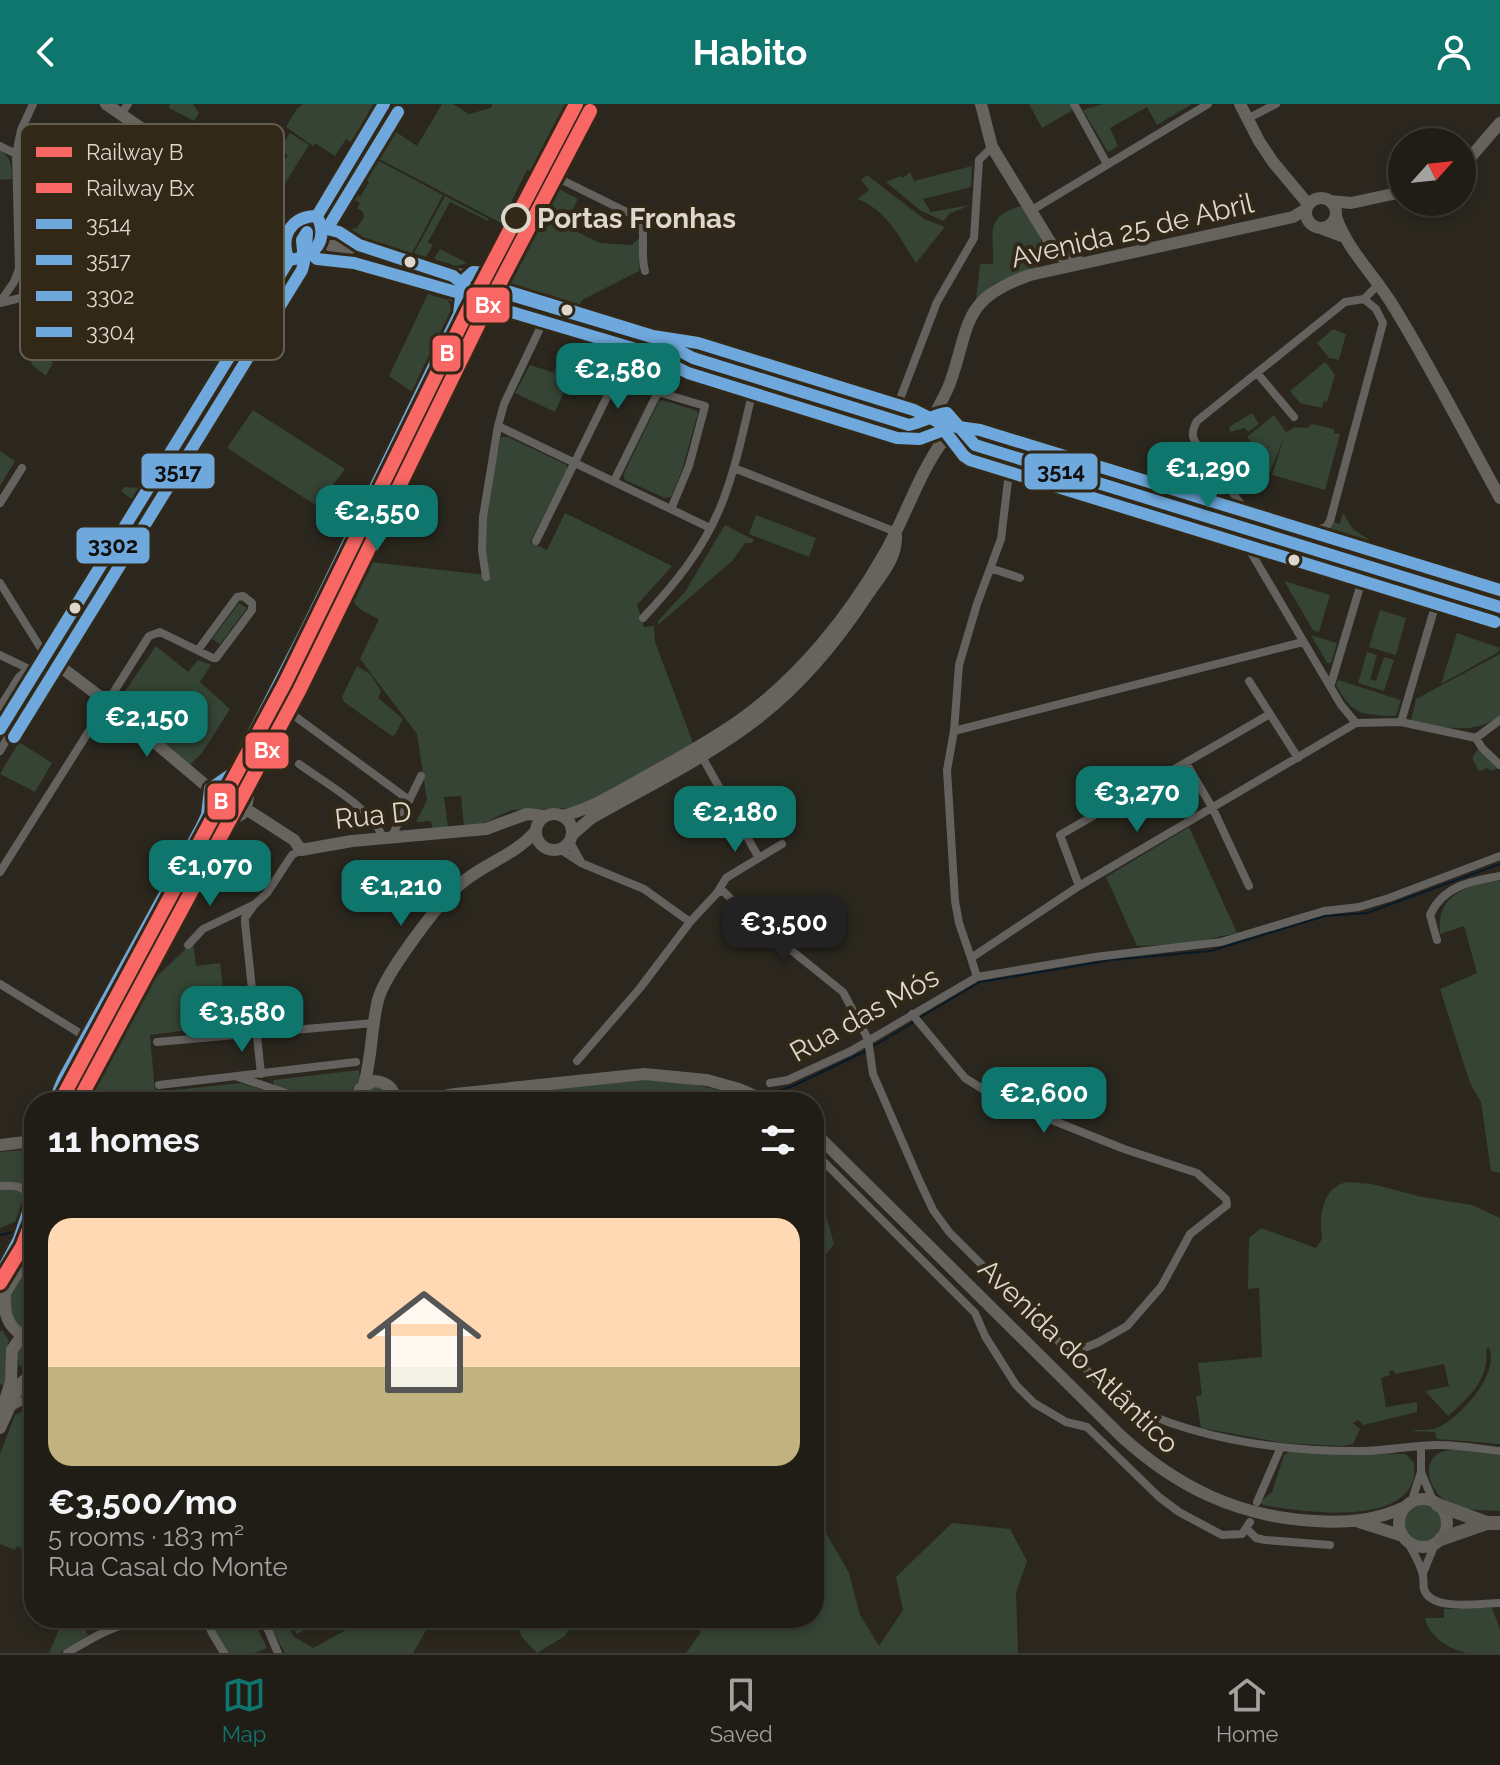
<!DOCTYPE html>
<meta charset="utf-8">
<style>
:root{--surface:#201d16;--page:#2d2a23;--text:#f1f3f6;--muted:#a2a2a1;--line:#3d3b35;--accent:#0f766e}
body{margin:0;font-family:Raleway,sans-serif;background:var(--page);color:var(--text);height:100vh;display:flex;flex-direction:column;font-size:30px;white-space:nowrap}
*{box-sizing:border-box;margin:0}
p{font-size:26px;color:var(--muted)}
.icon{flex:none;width:44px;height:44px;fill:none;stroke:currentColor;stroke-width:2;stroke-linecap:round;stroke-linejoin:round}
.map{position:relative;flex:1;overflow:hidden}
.details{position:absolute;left:24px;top:988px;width:800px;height:536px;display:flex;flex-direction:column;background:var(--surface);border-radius:32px;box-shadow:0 4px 12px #0003,0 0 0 2px var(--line)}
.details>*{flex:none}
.needle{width:52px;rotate:63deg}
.tools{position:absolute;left:1388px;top:24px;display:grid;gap:16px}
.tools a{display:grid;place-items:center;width:88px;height:88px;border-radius:50%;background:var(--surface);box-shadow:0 4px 12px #0003,0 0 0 2px var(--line);font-size:40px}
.price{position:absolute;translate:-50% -68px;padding:0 18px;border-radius:16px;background:var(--accent);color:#fff;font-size:26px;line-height:52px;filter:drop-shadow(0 2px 4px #0008)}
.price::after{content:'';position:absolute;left:50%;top:48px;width:24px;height:18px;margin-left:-12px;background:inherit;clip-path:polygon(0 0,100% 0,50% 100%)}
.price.active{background:#222;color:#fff}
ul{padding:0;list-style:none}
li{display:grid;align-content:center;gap:16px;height:424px;padding:0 24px}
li+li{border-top:2px solid var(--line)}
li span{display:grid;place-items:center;height:248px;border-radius:24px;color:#555}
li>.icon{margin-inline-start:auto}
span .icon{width:144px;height:144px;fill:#fffc;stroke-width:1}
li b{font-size:34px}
h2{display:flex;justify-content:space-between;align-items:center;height:96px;padding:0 24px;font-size:34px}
header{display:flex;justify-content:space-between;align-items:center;height:104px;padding:0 24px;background:var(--accent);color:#fff;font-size:36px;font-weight:700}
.tabs{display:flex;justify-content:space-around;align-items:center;height:112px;border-top:2px solid var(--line);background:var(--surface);font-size:22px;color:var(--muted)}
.tabs a{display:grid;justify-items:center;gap:4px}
.tabs .active{color:var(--accent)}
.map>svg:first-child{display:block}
.green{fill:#354434}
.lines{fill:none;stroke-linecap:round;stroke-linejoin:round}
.stream{stroke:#081a27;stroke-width:2}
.primary-tunnel{stroke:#464138;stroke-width:12;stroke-dasharray:12 6;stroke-linecap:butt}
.street{stroke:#64625f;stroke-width:8}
.secondary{stroke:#67645f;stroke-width:12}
.primary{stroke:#66625d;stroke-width:12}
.highway{stroke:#625e59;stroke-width:14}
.bus-1-casing{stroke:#312818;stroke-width:18}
.bus-2-casing{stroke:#312818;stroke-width:18}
.bus-3-casing{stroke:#312818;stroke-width:18}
.bus-4-casing{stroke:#312818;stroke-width:18}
.bus-1{stroke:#6fa8dc;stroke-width:12}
.bus-2{stroke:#6fa8dc;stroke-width:12}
.bus-3{stroke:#6fa8dc;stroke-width:12}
.bus-4{stroke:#6fa8dc;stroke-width:12}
.rail-1-casing{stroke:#312818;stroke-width:20}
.rail-2-casing{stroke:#312818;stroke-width:20}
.rail-1{stroke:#f86764;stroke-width:14}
.rail-2{stroke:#f86764;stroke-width:14}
.stop-dot{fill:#312818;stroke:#ddd7cd;stroke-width:4}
.bus-dot{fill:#ddd7cd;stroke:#312818;stroke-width:3}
.labels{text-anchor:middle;stroke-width:8;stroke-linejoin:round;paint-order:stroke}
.stop-label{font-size:28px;font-weight:bold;fill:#ddd7cd;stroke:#312818;text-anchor:start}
.street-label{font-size:28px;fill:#ddd7cd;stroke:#312818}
.key{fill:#312818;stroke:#655d4e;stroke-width:2}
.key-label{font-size:22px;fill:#ddd7cd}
.line-badge{stroke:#312818;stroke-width:3}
.badge-label{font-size:22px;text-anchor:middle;font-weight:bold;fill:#fff}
.pale-badge-label{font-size:22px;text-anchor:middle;font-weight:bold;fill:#111}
</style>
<header><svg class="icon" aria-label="back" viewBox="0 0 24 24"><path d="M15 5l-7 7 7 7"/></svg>Habito<svg class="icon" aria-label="person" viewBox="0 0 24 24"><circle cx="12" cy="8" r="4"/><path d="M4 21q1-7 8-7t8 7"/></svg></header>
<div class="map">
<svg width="1500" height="1549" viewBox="0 0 1500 1549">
<rect width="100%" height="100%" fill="#2b271e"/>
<path class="green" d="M170 0H193L199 9 194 17 169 4Z
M303 0H378L353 40 346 35 335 52 315 39 313 42 286 23 296 6Z
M442 0H453L469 10 491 4 492 0H565L532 68 527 66 501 119 364 47 370 38 379 39 390 24 417 42Z
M1029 0H1070L1073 6 1042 24Z
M1103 0H1192L1157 21 1147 3 1110 24 1118 42 1108 48 1083 6Z
M290 29 309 41 284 81 266 69 269 64 277 68 288 51 280 45Z
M0 46C11 53 12 63 12 75L0 76Z
M364 49 443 91 411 151 343 133 345 126 357 124 364 113 363 108 357 104 360 99 353 95 357 88 360 93 369 78 351 67Z
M972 62 971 83 923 95 931 108 970 101 949 110 944 117 921 107 886 78 900 72 903 74 910 68 914 77Z
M867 71 924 115 945 123 916 159C900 134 886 105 857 95L869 86 861 76Z
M551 81 578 95 566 119 567 123 600 139 632 141 643 130 639 167 582 196 579 202 573 204 515 186 506 177V164Z
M445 92 489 115 488 117 450 98 428 138 433 141 426 153 414 149Z
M335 96 341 113 339 120 342 122 340 132 333 127 328 108Z
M1021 102 1036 123 1047 152 1038 162 995 179 976 196 980 160H993C994 127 984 113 1021 102Z
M304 118H314L318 122C316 136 312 142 301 150L292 145 290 139Z
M440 145 467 159 456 162 434 155Z
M256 181 259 184V191L133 396 121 387 125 383 138 384 252 199 249 186Z
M428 190 448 196 454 211 415 290 389 272Z
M66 213 75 218 57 252 48 247 44 253 53 258 46 272 31 260 38 230 53 235Z
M1333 225 1346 230 1339 256 1329 254 1317 239Z
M557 258 567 261 565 267 572 269 555 308 515 289 530 261 554 269Z
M1325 258 1335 271 1327 298 1324 297 1322 304 1300 299 1290 287Z
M663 296 697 307 698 309 682 366 671 393 665 394 625 376 623 371 659 297Z
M253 306 345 365 317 402 227 344Z
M1252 309 1259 320 1248 328 1245 324 1230 328 1229 323Z
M1274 311 1286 328 1295 323 1307 324 1312 320 1334 325V329L1340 330 1325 386 1272 371 1284 333 1270 368 1260 365 1253 356 1261 350 1247 333Z
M933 324a10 10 0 1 1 20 0a10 10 0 1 1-20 0Z
M501 333H508L567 361V367L530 438 547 446 565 409 672 462 637 501 644 523 654 522 655 538 693 639 578 704 511 706 482 720 464 722 461 692 444 693 448 723 432 724 431 717 416 718 427 696 417 630 360 555 379 515C368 509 350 504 354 490L347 486 361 457 486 471 483 421Z
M0 347 15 357 0 382Z
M1343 409 1353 425 1368 435 1370 441 1364 455 1312 436V431L1327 427 1333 418 1340 420Z
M756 411 816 434 809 453 749 430Z
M725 421 754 436 752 439H745L732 457 659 520 657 518 685 488Z
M1284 477 1330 491 1319 528 1313 526Z
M239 499 247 504 220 540 212 535Z
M1380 506 1406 514 1396 551 1369 543Z
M1457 529 1500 544 1497 549 1441 580Z
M1311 531 1337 539 1331 559H1327Z
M156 542 188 568 198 556 211 561 200 578 230 605 202 649 190 661 117 599Z
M1367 548 1377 551 1370 575 1376 577 1384 553 1394 556 1384 587 1358 579Z
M1500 550V612C1472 632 1442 623 1411 617L1416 595Z
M357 562 371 571 381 587 378 594 403 615 395 631 392 632 344 598 342 593Z
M1338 576 1401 596 1396 612C1361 610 1354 613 1336 581Z
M19 638 52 659 35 688 0 670Z
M1477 646 1499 664 1490 667 1488 664 1479 667 1472 654Z
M1189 723 1237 829 1184 840 1137 842 1106 773Z
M1485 777H1500V1069L1491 1067 1481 998 1470 979 1440 885 1477 869 1464 822 1440 830C1437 796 1456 787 1485 777Z
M193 838 196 862 220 859 228 921 150 931 155 988 241 979 298 998H81L123 922 120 919 134 894Z
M99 921 105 925 69 998H59Z
M359 966 360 976C356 981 352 988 347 991 331 1002 291 985 274 981L273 976Z
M626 976C668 976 699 978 738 993L699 998H562L561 994 544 998H442Z
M378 982 387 987 392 998H360L363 988Z
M34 1045 31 1090C23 1077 14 1078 0 1078V1048Z
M1348 1078 1372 1080 1422 1093 1472 1101 1500 1114V1340L1437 1335 1435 1328 1411 1327C1419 1325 1429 1327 1437 1324 1460 1314 1500 1270 1489 1244L1486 1245C1490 1274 1470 1293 1448 1312L1425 1287 1449 1282 1444 1260 1395 1270 1393 1266 1389 1267 1390 1271 1381 1274 1386 1303 1417 1298V1308L1363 1321 1358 1316 1353 1319 1360 1325 1353 1340 1341 1342 1284 1339 1201 1324 1196 1292 1202 1291 1198 1259 1262 1253 1259 1184 1248 1185 1249 1134 1261 1124 1316 1144 1322 1135C1319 1113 1322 1082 1348 1078Z
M0 1085 21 1086 27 1095 22 1115 0 1124Z
M814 1089 825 1108 834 1140 814 1166 818 1104 814 1100Z
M34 1116V1132L0 1190V1176L31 1117Z
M34 1147V1224L26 1226 13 1220C2 1189 19 1173 34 1147Z
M2 1226 9 1237C3 1252 8 1267 4 1282L0 1280V1228Z
M34 1237V1266H27L19 1261 17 1247 22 1239Z
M28 1305 34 1309V1438L25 1434 21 1444 17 1442 15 1446 0 1440V1350L15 1311Z
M1459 1346 1500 1351V1407C1482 1406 1460 1407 1445 1396 1432 1388 1422 1364 1435 1352 1441 1346 1451 1346 1459 1346Z
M1290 1347 1406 1350 1414 1359C1414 1367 1415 1376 1410 1383 1388 1421 1299 1407 1263 1401L1260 1398 1272 1388 1284 1351Z
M1404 1419a19 19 0 1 1 38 0a19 19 0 1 1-38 0Z
M814 1408 849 1469 860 1511 879 1542 903 1506 896 1473 952 1419 1010 1425 1027 1457 1016 1489 1018 1549H686L701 1528 693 1514H814Z
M1492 1504 1500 1525V1549C1490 1549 1477 1549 1467 1549 1450 1546 1428 1532 1425 1514H1444V1505Z
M64 1514H79L88 1531 59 1549H49Z
M203 1514H252L267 1544 254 1549H226L214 1530V1522Z
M265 1514H283L294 1533 313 1544 368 1514H433L413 1549H285Z
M288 1514H325L297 1530Z
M517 1514H575L565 1532 537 1549 521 1532Z"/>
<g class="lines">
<path class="stream" d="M919 914 980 878 1112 856 1210 847 1325 812 1367 809 1500 760
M872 943 914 918
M766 992 795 981 866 947
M0 1131 15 1128"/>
<path class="primary-tunnel" d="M446 178 511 198"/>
<path class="street" d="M1074 0 1107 60
M121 10 128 0
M1247 15 1276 0
M0 42 16 50
M548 76 556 73 641 115C646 133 640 149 645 167
M1032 106 1208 0
M198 136 276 150
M34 194 83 119
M82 197 84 173 137 94 146 93 203 132
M0 198 14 178 19 165 16 50 21 26 33 0
M0 199 20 194 119 196 198 136 242 93
M1257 269 1294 313
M902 319 898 300 937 198 974 134 979 56 992 43
M498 322 710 424
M734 364 896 428
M1207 374 1221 373 1243 403 1256 410 1310 428 1326 423 1330 417 1383 219 1376 205 1364 195
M614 377 658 288 705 302 689 362 671 405
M0 399 22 364
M536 437 632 242
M1319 463 1500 520
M990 464 1020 474
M486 473 482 447 483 413 498 322 504 300 544 216
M0 479 45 551
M643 514C674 481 702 447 720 404 737 363 745 317 756 274
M0 551 31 566
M1249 577 1298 654
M1331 580 1362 476
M281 602 409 696
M0 603 19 573 28 565
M1401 618 1436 499
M1356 619 1341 601 1207 374C1207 367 1207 359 1205 354 1197 338 1187 335 1197 317L1345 198 1364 195 1379 180
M954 627 1303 538
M1476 634 1500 616
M0 647 53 557
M701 651 759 754
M1186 659 1213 705 1249 782
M299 660C325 679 370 703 383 733
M392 732 421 672
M570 738 581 758
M561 746 581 759 644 785 690 818
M0 768 149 532 160 528 213 554H216L252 506V499L243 492 237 493 198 546
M1079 782 1060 731 1270 610
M717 789 726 774 782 740
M255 800 245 814V819L261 970
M1437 836 1430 811C1443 782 1471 777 1500 772
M188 841 203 825 255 800 267 789 292 751 301 746
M971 854 959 819 955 797 947 666 954 627 959 561 977 500 1001 435 1011 352
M977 873 971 854 1079 782 1356 619 1401 618 1476 634 1482 644 1500 661
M0 880 86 933
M912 910 965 974 997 994 1124 1045 1197 1069 1226 1095 1227 1101 1190 1130 1161 1183 1127 1222 1099 1238 1070 1250
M157 938 374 919
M577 957 640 884 690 818 717 789 723 787 745 809 843 888 868 935 873 970 919 1076 933 1106 949 1128 1117 1296C1192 1335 1282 1348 1366 1347 1391 1346 1415 1341 1439 1341 1459 1341 1480 1345 1500 1347
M238 973 313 998
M770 979 788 976 851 947 977 873 1095 853 1221 838 1324 807 1359 803 1389 794 1500 752
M159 981 356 958
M730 998H733
M814 1048 975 1209 985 1232 1016 1281 1034 1299 1066 1318 1087 1323 1159 1393 1179 1408 1222 1431 1242 1430 1250 1418
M0 1082C14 1081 27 1081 30 1097
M11 1303 25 1296 34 1300
M1421 1368 1434 1399
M1257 1398 1281 1343
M1411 1399 1421 1368V1342
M1247 1425 1256 1434 1265 1436 1330 1441
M1407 1437C1413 1448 1421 1460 1423 1472 1424 1476 1423 1481 1424 1485 1431 1508 1480 1499 1500 1499
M1423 1469 1435 1440
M263 1514 278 1549
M67 1549C108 1524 121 1517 170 1515 182 1515 196 1515 208 1519L212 1529 224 1549"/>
<path class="secondary" d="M106 0 288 125
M981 0 992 43 1058 151 1082 159
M1240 0 1259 37 1273 58 1308 100
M1336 113C1347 145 1374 171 1392 200 1431 263 1464 329 1500 394
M1323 125 1342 132
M45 551 107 598 210 685
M246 705 294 736 301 746 352 737 486 725 527 710 544 712
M536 728a18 18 0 1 1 36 0a18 18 0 1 1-36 0Z
M562 712C594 704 621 686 650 670 682 652 714 635 744 613 800 572 849 512 883 452 905 415 917 373 942 338
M572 731 590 715C644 684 711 651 758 614 802 580 838 536 868 490 881 471 897 455 896 431
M364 981C372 953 371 924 378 896 384 871 436 803 455 785 479 761 513 753 535 728
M54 998 63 976 201 724 207 711 210 685 219 677 233 669 306 526 451 227 462 200
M73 998 216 733 224 720 242 710 246 705 248 692 244 676 464 235 480 209
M0 1171 19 1135 34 1090
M5 1189C4 1209 6 1222 25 1233
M0 1197 34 1142
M0 1311 11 1278 12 1246 19 1236 34 1232
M0 1324 20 1280 30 1272"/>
<path class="primary" d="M1462 63 1500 19
M1306 109a15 15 0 1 1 30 0a15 15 0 1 1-30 0Z
M1330 97 1351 99 1402 88
M317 112 384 0
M331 142 352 156 447 187 460 196
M334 142 357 143 452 170 467 171
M289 156C314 156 332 136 317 112
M289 156C276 135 292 109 317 112
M480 167 491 170 511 191 655 234 693 254 650 248 507 204C487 201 475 221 460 196 456 180 464 169 480 167Z
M511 198 909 321 939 337 975 341 1500 503
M934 312C939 301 946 290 950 279 971 219 961 195 1030 171L1293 113 1306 105
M931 315 942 309 954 314 975 341
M0 625 289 156
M338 998 356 994
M356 998 360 985 374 977C387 978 395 985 396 998
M412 998 455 990 644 970 707 976 739 985 769 998
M814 1028 1121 1332C1177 1383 1238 1413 1315 1417 1347 1419 1375 1417 1405 1403
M0 1041 34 1037
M1399 1419a24 24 0 1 1 48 0a24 24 0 1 1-48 0Z
M1359 1418 1403 1432"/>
<path class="highway" d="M1438 1401 1487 1419
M1441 1435 1487 1419H1500"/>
<g class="bus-1-casing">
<path id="bus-1" d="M54 998 63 976 201 724 207 711 210 685 233 669 306 526 459 210 463 177 473 168 489 169 511 191 655 234 693 254 909 321C923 318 936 310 947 309L975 341 1500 503
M0 1171 19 1135 34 1090"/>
</g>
<g class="bus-2-casing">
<path id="bus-2" d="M14 633 302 166 304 158 302 136 307 128 306 145 317 155 354 159 456 188 480 183 505 206 649 249 688 269 897 334 920 335 944 326 964 352 970 356 1495 518"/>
</g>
<g class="bus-3-casing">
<path id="bus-3" d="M317 112 384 0
M289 156C315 153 329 137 317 112
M289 156C279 133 291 112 317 112
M0 625 289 156"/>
</g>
<g class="bus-4-casing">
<path id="bus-4" d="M398 8 327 125 339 128 359 141 453 172 478 193 492 188H510L653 232 698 239 914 306 944 321 980 326 1500 486"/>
</g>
<use href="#bus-1" class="bus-1"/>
<use href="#bus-2" class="bus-2"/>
<use href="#bus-3" class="bus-3"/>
<use href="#bus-4" class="bus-4"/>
<g class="rail-1-casing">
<path id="rail-1" d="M60 998 285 579 468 206 576 0
M0 1179 22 1143 34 1112"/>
</g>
<g class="rail-2-casing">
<path id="rail-2" d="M78 998 299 587 482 213 590 7"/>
</g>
<use href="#rail-1" class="rail-1"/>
<use href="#rail-2" class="rail-2"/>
</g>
<circle class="stop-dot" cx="516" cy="114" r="13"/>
<g class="bus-dot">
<circle cx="410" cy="158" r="7"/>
<circle cx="567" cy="206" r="7"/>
<circle cx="1294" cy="456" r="7"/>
<circle cx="75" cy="504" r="7"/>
</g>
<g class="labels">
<g class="stop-label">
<text x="537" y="124">Portas Fronhas</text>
</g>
<g class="street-label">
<text transform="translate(1132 126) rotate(-13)" y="10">Avenida 25 de Abril</text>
<text transform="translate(373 711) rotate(-6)" y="10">Rua D</text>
<text transform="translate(864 910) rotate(-29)" y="10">Rua das Mós</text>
<text transform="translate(1079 1252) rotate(44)" y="10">Avenida do Atlântico</text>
</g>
</g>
<rect x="20" y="20" width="264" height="236" rx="12" class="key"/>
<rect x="36" y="43" width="36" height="10" fill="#f86764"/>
<rect x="36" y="79" width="36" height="10" fill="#f86764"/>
<rect x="36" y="115" width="36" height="10" fill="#6fa8dc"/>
<rect x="36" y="151" width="36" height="10" fill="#6fa8dc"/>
<rect x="36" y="187" width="36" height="10" fill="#6fa8dc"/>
<rect x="36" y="223" width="36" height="10" fill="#6fa8dc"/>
<g class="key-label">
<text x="86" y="56">Railway B</text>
<text x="86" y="92">Railway Bx</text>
<text x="86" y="128">3514</text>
<text x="86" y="164">3517</text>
<text x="86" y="200">3302</text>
<text x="86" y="236">3304</text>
</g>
<g class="line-badge">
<rect x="465" y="182" width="46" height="38" rx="8" fill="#f86764"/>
<rect x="431" y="230" width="31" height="39" rx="8" fill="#f86764"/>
<rect x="140" y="348" width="76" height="38" rx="8" fill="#6fa8dc"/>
<rect x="1023" y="348" width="76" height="39" rx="8" fill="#6fa8dc"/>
<rect x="75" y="422" width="76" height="39" rx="8" fill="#6fa8dc"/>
<rect x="244" y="627" width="46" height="39" rx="8" fill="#f86764"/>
<rect x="206" y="678" width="31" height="39" rx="8" fill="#f86764"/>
</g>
<g class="badge-label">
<text x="488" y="209">Bx</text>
<text x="447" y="257">B</text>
<text x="267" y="654">Bx</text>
<text x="221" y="705">B</text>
</g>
<g class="pale-badge-label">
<text x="178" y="375">3517</text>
<text x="1061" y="375">3514</text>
<text x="113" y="449">3302</text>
</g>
</svg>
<div class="tools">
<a><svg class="needle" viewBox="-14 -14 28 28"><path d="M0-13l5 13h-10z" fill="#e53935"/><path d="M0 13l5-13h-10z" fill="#a2a2a1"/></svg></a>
</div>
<b class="price" style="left:618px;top:307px">€2,580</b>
<b class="price" style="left:1208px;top:406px">€1,290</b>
<b class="price" style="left:377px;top:449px">€2,550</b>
<b class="price" style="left:147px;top:655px">€2,150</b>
<b class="price" style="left:1137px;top:730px">€3,270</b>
<b class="price" style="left:735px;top:750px">€2,180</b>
<b class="price" style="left:210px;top:804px">€1,070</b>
<b class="price" style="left:401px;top:824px">€1,210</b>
<b class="price active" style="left:784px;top:860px">€3,500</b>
<b class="price" style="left:242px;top:950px">€3,580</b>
<b class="price" style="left:1044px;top:1031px">€2,600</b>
<section class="details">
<h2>11 homes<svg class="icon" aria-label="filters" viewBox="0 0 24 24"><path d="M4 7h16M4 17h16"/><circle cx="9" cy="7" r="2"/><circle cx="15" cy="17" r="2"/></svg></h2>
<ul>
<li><span style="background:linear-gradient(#ffd9b3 60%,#c2b280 0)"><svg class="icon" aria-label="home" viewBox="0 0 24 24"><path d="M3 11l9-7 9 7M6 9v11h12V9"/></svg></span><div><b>€3,500/mo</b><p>5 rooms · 183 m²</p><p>Rua Casal do Monte</p></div></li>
</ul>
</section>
</div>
<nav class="tabs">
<a class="active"><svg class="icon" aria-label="map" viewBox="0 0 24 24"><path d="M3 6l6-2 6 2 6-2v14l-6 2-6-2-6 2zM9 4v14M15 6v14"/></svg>Map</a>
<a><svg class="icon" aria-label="saved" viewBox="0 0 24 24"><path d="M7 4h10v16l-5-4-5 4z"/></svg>Saved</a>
<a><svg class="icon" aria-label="home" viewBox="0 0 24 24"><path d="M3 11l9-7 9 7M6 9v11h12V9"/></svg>Home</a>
</nav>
